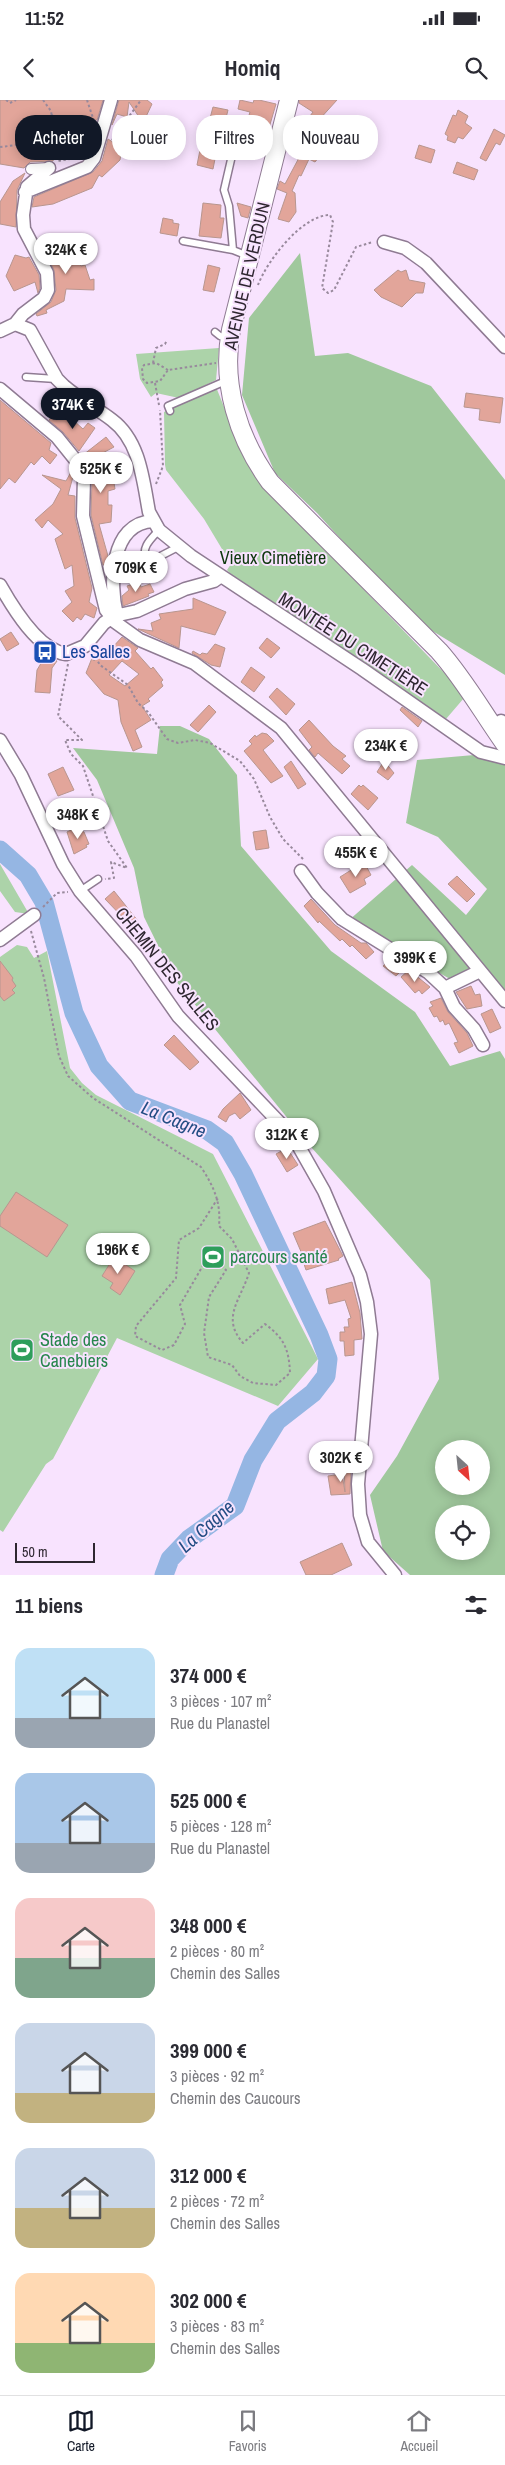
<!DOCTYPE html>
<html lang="fr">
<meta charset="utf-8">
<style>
:root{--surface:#fff;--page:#f2f2f3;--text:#2b2b33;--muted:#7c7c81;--line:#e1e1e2;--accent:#111827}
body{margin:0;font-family:"Archivo Narrow",sans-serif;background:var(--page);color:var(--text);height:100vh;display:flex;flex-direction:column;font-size:19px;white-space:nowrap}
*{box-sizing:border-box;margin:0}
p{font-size:16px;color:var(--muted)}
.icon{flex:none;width:28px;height:28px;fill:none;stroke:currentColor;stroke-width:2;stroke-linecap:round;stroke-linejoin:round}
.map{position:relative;height:1475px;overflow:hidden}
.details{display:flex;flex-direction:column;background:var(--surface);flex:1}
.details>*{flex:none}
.banner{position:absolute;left:15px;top:15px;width:475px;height:45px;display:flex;gap:10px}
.needle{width:32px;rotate:153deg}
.tools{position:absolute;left:435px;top:1340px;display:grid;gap:10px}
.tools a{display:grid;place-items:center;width:55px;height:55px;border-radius:50%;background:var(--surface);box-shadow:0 2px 12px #0003;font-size:25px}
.scale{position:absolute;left:15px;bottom:12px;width:80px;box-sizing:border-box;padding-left:5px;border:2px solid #2e2630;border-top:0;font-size:14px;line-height:18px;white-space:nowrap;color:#2e2630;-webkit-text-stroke:4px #f8e3fe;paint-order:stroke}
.price{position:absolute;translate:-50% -42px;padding:0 11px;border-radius:18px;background:#fff;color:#222;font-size:16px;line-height:32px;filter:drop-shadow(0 1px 2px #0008)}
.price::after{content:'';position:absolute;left:50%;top:30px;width:15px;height:11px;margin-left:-8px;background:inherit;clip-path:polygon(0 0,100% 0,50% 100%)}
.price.active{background:var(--accent);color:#fff}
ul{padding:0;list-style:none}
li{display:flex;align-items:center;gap:15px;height:125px;padding:0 15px}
li span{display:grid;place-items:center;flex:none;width:140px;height:100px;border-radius:15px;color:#555}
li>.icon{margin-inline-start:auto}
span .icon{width:60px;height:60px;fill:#fffc;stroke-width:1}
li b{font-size:21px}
h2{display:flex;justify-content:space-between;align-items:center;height:60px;padding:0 15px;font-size:21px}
.tag{padding:0 18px;border-radius:20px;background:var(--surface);box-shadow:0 2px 12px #0003;font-size:18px;line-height:45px}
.tag.active{background:var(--accent);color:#fff}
.status{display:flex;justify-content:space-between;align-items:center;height:35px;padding:0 25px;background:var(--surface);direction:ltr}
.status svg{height:14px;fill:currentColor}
header{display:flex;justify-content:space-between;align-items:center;height:65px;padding:0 15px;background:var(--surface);font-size:22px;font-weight:800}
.tabs{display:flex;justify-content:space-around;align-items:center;height:70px;border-top:1px solid var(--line);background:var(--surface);font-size:14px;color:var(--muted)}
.tabs a{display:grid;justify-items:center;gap:2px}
.tabs .active{color:var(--accent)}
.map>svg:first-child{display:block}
.green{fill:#acd3a9}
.forest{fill:#a0c89d;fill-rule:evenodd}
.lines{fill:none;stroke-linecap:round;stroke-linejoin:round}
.river{stroke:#95b6e3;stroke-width:19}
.building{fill:#e2a59a;stroke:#b8968f;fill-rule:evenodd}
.service-casing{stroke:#8f7b93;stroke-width:9}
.pedestrian-casing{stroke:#8f7b93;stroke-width:12}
.minor-casing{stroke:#8f7b93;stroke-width:15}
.secondary-casing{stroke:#8f7b93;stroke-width:20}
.path{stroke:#98899c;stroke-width:2;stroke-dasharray:2.5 2.5;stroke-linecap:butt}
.service{stroke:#fff;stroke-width:6}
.pedestrian{stroke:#fff;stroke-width:10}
.minor{stroke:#fff;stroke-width:12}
.secondary{stroke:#fff;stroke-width:18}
.labels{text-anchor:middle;stroke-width:4;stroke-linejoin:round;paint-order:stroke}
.street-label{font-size:18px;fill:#2e2630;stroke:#f8e3fe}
.park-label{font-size:18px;fill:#0d370d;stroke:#f8e3fe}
.transit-label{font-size:18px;fill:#164399;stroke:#f8e3fe;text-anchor:start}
.leisure-label{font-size:18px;fill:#27864d;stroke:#f8e3fe;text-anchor:start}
.water-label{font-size:19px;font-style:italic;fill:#234d84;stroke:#f8e3fe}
</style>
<div class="status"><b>11:52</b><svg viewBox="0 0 49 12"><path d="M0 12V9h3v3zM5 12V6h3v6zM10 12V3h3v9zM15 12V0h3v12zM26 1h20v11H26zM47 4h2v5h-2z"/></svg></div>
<header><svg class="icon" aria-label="back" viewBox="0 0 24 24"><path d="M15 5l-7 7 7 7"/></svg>Homiq<svg class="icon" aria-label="search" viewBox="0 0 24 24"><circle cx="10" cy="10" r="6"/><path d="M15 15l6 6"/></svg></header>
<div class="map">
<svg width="505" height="1475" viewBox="0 0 505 1475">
<rect width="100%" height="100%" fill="#f8e3fe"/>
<path class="green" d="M219 248 216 280 179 298 156 293 151 297 140 279 136 254Z
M216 287 241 349 264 386 455 584 464 598 446 619 241 486 227 470 231 464 204 419 166 370 165 365 164 312Z
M0 764 29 814 15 812 0 791Z
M17 845 27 847 34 858 47 851 70 968 82 983 96 995 213 1054 318 1259 278 1306 117 1238 53 1359 46 1364 3 1432 0 1430V857Z"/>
<path class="forest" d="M300 153 315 256 348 253 431 286 505 380V575L416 521 317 413 275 373 242 295 249 218Z
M160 626H180L209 639 237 675 241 746 331 851 415 912 450 966 500 951 505 959V1475H410L383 1451 370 1395 397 1356 439 1279 430 1180 311 1047 175 880 144 817 134 768 97 680 73 648 157 654ZM444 1349H481V1386H444ZM444 1414H481V1451H444Z
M474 655 505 664V895L483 874 457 883 348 821 412 765 466 815 487 789 438 737 406 723 417 660Z"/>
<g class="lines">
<path class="river" d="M0 750 28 775 44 802 74 913 99 966 130 1001 207 1030 225 1043 243 1074 319 1235 328 1259 326 1276 313 1293 277 1321 253 1360 235 1406 189 1439 170 1459 164 1475"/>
</g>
<path class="building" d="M0 0H103L97 20H84L81 25 75 26 76 37 66 36 69 57H54L53 61 30 62 24 68 0 64Z
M119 0H147L152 4 143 23 129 2 127 17 117 14 112 25Z
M240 0 253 3 254 0H259L276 4 266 38 245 28 250 12 238 9Z
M299 0H337L318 21 310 16 313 12 299 3Z
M213 7 228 10 223 30 208 26Z
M458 10 468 16 465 23 472 28 463 39 458 37 455 43 447 40 448 36 445 34 453 15 456 16Z
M330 28 350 34 351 31 359 34 356 45 335 40 336 38 328 35Z
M494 29 505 35 500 45 496 43 486 61 480 58Z
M309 30 328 46 315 62 309 59 301 76 299 75 292 91 295 93 296 112 289 122 278 119 287 93 277 89 280 81 285 84 301 54 293 49Z
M108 39 122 48 120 60 102 77 99 75 92 88 53 104 32 107 34 97 93 72 102 61Z
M419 45 435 50 431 63 415 58Z
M200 50 216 54 213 69 197 65Z
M457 62 478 70 474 80 453 73Z
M25 73 17 90 16 127 0 124V102L13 81Z
M203 103 221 105 220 118H224L221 138 199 136Z
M237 103 251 107 248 118 241 116Z
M163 118 173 120V123L179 124 177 136 160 133Z
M64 144 76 163 79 162 81 166 85 165 90 180 94 179V190L66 189 64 201 46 210 47 213 37 216 36 214 51 202 56 190 54 170 44 150Z
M15 155 26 158 29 157 39 175 40 188 38 193 35 182 14 191 6 176Z
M208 165 220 168 214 192 203 190Z
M398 170 401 172 406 170 409 180 425 183 423 193H416L402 207 381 197 374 190Z
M466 293 503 298 500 323 479 320 480 309 464 307Z
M0 300 51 343 49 350 57 355 50 364 42 356 34 365 31 362 15 383 9 378 0 389Z
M63 311 83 329 88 323 95 328 79 351 63 332 49 320 52 316 57 320Z
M106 337 114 347 95 357 103 374 112 371 115 389 108 391V405H112L111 422 99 424 108 456 107 464 103 465 91 415 92 381 100 387 103 384 91 370 83 355Z
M71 372 74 373 68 395 75 396V418L92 488 89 502 97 508 94 518 85 514 81 520 77 517 73 522 62 511 72 502 65 491 74 486 72 465 65 469 55 439 63 434 48 420 42 428 35 420 53 404 61 389 42 375 66 381Z
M139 482 141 487 150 484 154 492 148 494 149 496 123 506 122 496 129 490 127 486Z
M193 498 226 512 215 535 181 526 179 548 138 529 153 531 151 523 161 519 159 514 193 509Z
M11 532 19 544 7 551 0 539Z
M122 537 138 548 135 551 151 569 153 567 163 580 161 582 163 586 148 599 150 601 142 606 151 620 135 630 142 647 133 651 121 622 118 600 104 594 86 573 92 558 94 561 99 555 102 559ZM122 561 139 574 125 586 109 575Z
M267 538 280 548 271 558 259 548Z
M215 544 225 548 220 567 211 565 192 553 193 551 200 555 202 553 207 554Z
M46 555 57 561 52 568 50 593 35 592 37 570Z
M251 567 265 577 254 592 241 582Z
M277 588 295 604 286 615 269 597Z
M209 605 216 612 198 632 190 625Z
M402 607 422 621 418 627 400 610Z
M309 620 333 646 346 656 342 659 350 666 342 674 318 653 315 657 309 650 312 647 299 630Z
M262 633 267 634 274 641 263 650 283 676 271 683 244 651 252 644 249 641 255 635 256 637Z
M291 661 306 684 298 689 284 667Z
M384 661 394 673 388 680 377 672Z
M63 667 74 690 58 696 48 674Z
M359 685 361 687 363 685 378 698 368 710 351 694Z
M75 728 84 732 89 744 86 745 87 747 74 754 67 732Z
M266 730 269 748 256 750 253 732Z
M364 762 371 775 364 779 366 784 350 793 340 777Z
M457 776 475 794 467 802 448 784Z
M114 791 138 821 132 827 105 799Z
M311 799 335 825 361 843H366L374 852 366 859 352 845 350 847 342 839 340 841 319 821 318 823 304 806Z
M391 859 402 870 396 876 383 866Z
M0 861 13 878 12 880 16 886 12 890 15 893 4 901 0 896Z
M409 870 430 887 422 894 419 890 415 893 401 877Z
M471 886 475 895 480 894 482 906 467 909 456 892Z
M441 898 448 912 467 933 473 946 459 953 454 943 458 942 449 923 445 925 443 920 440 922 437 916 434 917 429 908 433 906 430 902Z
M492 909 501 928 490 933 481 914Z
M174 935 199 962 190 970 164 945Z
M240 993 251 1010 240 1019 235 1013 229 1016 226 1022 218 1017 223 1009Z
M287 1048 298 1065 287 1072 276 1054Z
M16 1092 68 1125 47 1157 0 1126V1116Z
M325 1121 343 1156 338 1159 339 1160 306 1170 303 1161H305L293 1133Z
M114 1157 135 1171 120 1195 110 1188 113 1183 102 1176Z
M352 1182 360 1213 362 1239 354 1240V1255L345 1256 344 1241H340V1232H345L344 1227H349L348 1219 351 1218 345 1200 329 1204 326 1189Z
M351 1365 350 1394 331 1395 328 1376 342 1374 345 1392 344 1366Z
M342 1443 352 1465 331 1475H306L300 1462Z"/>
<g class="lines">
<g class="service-casing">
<path id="service" d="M233 51 224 90 229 106 233 150 248 156
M183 141 233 150
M215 232 220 236 228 238
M26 277 56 279
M170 311 168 306 228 280
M159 430C151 439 141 447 146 459L151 461 178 447
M80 791 98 779"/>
</g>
<g class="pedestrian-casing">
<path id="pedestrian" d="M31 69 49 68"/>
</g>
<g class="minor-casing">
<path id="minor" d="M25 92 87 67 94 58 111 0
M384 142 405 148 426 163 505 247
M15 224 30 230 57 279 64 286C79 299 96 308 112 320 140 341 143 380 149 412L159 430 191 456 362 569 481 652 505 658
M0 231 15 224 23 214 44 198 48 190 47 173 24 129 23 115 27 87 49 68
M0 289 57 337 82 368 84 378 83 416 106 510 115 522 140 540 194 563 281 628 505 901
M0 485C13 508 38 550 66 554L85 546 104 523 114 516 137 511 185 489 214 481 221 476
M117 515C109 484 110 423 153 421
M501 621 505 631
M0 640 21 675 63 764 80 791 136 856 178 916 294 1038 324 1091 360 1175 367 1202 371 1234 358 1384 360 1415 368 1442 395 1475
M301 771 317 793 342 819 429 873 445 888 454 907 474 929 483 945
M0 840 34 815
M445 888 480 871"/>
</g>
<g class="secondary-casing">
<path id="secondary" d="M289 0 231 230C221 284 238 338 270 382L439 551C464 579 483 613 505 644"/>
</g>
<path class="path" d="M6 0 10 3 16 0
M43 0 51 11 57 47
M87 0 93 18
M52 15 69 36 72 56 70 59 57 61
M112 40 141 0
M0 47 34 43 32 57 37 58
M258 185C267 161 302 115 330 115L333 122 322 188 328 193 334 190 356 147 373 142
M153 263 156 248 165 244 167 240
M168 270 156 263 144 265 142 268 143 279 147 283 160 281 168 270 216 263
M155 283 159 305
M156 384 163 366 160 310
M93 553 100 565 128 585 138 603 148 612 167 639 178 643 195 640 210 643 240 661 254 679 270 717 283 739 304 760
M68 564 58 616 82 640H65L71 654 83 666 108 741 127 768 111 762 114 778 105 779
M43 807 57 793 68 792
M31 831 44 878 59 956 68 976 93 998 201 1067C214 1087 221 1102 219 1126L232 1139 249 1173C240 1201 221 1218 243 1243L265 1224C284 1238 289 1249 290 1273L276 1285 253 1283 240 1276 232 1265 208 1257 204 1233 209 1197 226 1170 214 1159 205 1162 180 1205 185 1224 174 1245 162 1250 135 1236 136 1226 176 1178 179 1140 199 1128 218 1098"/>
<use href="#service" class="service"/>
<use href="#pedestrian" class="pedestrian"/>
<use href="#minor" class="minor"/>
<use href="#secondary" class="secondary"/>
</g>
<defs>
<g id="bus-square" transform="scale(1.25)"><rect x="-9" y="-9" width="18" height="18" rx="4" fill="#1a4fb4" stroke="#f8e3fe"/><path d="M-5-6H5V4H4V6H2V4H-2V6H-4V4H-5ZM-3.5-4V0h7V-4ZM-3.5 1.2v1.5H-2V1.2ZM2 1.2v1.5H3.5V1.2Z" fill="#fff"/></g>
<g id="stadium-square" transform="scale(1.25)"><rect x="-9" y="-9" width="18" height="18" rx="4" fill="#2e9e5b" stroke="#f8e3fe"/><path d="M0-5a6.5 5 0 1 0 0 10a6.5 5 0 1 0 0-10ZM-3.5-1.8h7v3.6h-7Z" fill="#fff"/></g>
</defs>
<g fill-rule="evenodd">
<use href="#bus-square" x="45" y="552"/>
<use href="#stadium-square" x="213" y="1157"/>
<use href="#stadium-square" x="22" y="1250"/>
</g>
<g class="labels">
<g class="street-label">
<text transform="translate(247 176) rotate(-77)" y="6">AVENUE DE VERDUN</text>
<text transform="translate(353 544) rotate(33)" y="6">MONTÉE DU CIMETIÈRE</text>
<text transform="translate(167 869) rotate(51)" y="6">CHEMIN DES SALLES</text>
</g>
<g class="park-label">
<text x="273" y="464">Vieux Cimetière</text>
</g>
<g class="transit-label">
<text x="62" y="558">Les Salles</text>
</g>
<g class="leisure-label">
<text x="230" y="1163">parcours santé</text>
<text x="40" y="1246">Stade des<tspan x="40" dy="21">Canebiers</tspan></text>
</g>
<g class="water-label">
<text transform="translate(174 1019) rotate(22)" y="7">La Cagne</text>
<text transform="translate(206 1426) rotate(-42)" y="7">La Cagne</text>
</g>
</g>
</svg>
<div class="tools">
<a><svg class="needle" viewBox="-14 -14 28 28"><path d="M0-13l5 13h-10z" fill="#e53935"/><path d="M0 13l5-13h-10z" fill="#7c7c81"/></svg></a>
<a><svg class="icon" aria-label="locate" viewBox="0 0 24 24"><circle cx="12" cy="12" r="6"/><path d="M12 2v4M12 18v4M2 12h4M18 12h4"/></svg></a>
</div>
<div class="scale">50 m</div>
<b class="price" style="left:66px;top:175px">324K €</b>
<b class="price active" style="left:73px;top:330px">374K €</b>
<b class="price" style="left:101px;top:394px">525K €</b>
<b class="price" style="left:136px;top:493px">709K €</b>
<b class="price" style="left:386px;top:671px">234K €</b>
<b class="price" style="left:78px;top:740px">348K €</b>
<b class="price" style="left:356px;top:778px">455K €</b>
<b class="price" style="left:415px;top:883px">399K €</b>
<b class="price" style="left:287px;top:1060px">312K €</b>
<b class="price" style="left:118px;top:1175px">196K €</b>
<b class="price" style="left:341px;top:1383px">302K €</b>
<div class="banner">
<a class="tag active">Acheter</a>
<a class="tag">Louer</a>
<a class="tag">Filtres</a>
<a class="tag">Nouveau</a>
</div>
</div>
<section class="details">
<h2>11 biens<svg class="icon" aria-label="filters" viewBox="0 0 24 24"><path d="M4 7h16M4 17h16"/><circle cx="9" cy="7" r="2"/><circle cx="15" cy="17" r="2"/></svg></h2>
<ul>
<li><span style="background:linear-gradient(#bfe0f5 70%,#9aa5b1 0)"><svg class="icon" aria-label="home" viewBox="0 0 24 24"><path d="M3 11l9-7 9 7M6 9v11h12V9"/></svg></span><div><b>374 000 €</b><p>3 pièces · 107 m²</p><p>Rue du Planastel</p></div></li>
<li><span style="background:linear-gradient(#a9c7e8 70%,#9aa5b1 0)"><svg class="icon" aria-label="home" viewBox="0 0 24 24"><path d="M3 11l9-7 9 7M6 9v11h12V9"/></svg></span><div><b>525 000 €</b><p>5 pièces · 128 m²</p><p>Rue du Planastel</p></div></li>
<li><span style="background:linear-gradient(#f6c9c9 60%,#7fa58c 0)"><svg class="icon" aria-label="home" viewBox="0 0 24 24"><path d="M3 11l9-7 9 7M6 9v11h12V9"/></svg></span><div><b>348 000 €</b><p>2 pièces · 80 m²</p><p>Chemin des Salles</p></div></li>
<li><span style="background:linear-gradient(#c9d6e8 70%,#c2b280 0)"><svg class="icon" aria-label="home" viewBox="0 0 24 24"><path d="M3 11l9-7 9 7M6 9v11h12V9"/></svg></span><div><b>399 000 €</b><p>3 pièces · 92 m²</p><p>Chemin des Caucours</p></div></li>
<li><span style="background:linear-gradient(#c9d6e8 60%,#c2b280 0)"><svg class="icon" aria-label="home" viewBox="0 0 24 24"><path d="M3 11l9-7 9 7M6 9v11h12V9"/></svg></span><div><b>312 000 €</b><p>2 pièces · 72 m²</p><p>Chemin des Salles</p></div></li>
<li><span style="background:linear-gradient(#ffd9b3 70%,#8fb573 0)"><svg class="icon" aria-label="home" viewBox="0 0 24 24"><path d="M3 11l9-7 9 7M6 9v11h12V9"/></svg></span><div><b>302 000 €</b><p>3 pièces · 83 m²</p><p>Chemin des Salles</p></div></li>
</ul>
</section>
<nav class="tabs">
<a class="active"><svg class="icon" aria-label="map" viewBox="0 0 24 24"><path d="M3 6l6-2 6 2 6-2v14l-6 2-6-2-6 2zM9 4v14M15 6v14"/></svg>Carte</a>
<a><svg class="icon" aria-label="saved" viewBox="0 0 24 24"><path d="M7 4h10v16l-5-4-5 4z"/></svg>Favoris</a>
<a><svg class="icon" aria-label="home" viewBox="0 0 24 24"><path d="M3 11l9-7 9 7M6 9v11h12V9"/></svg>Accueil</a>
</nav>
